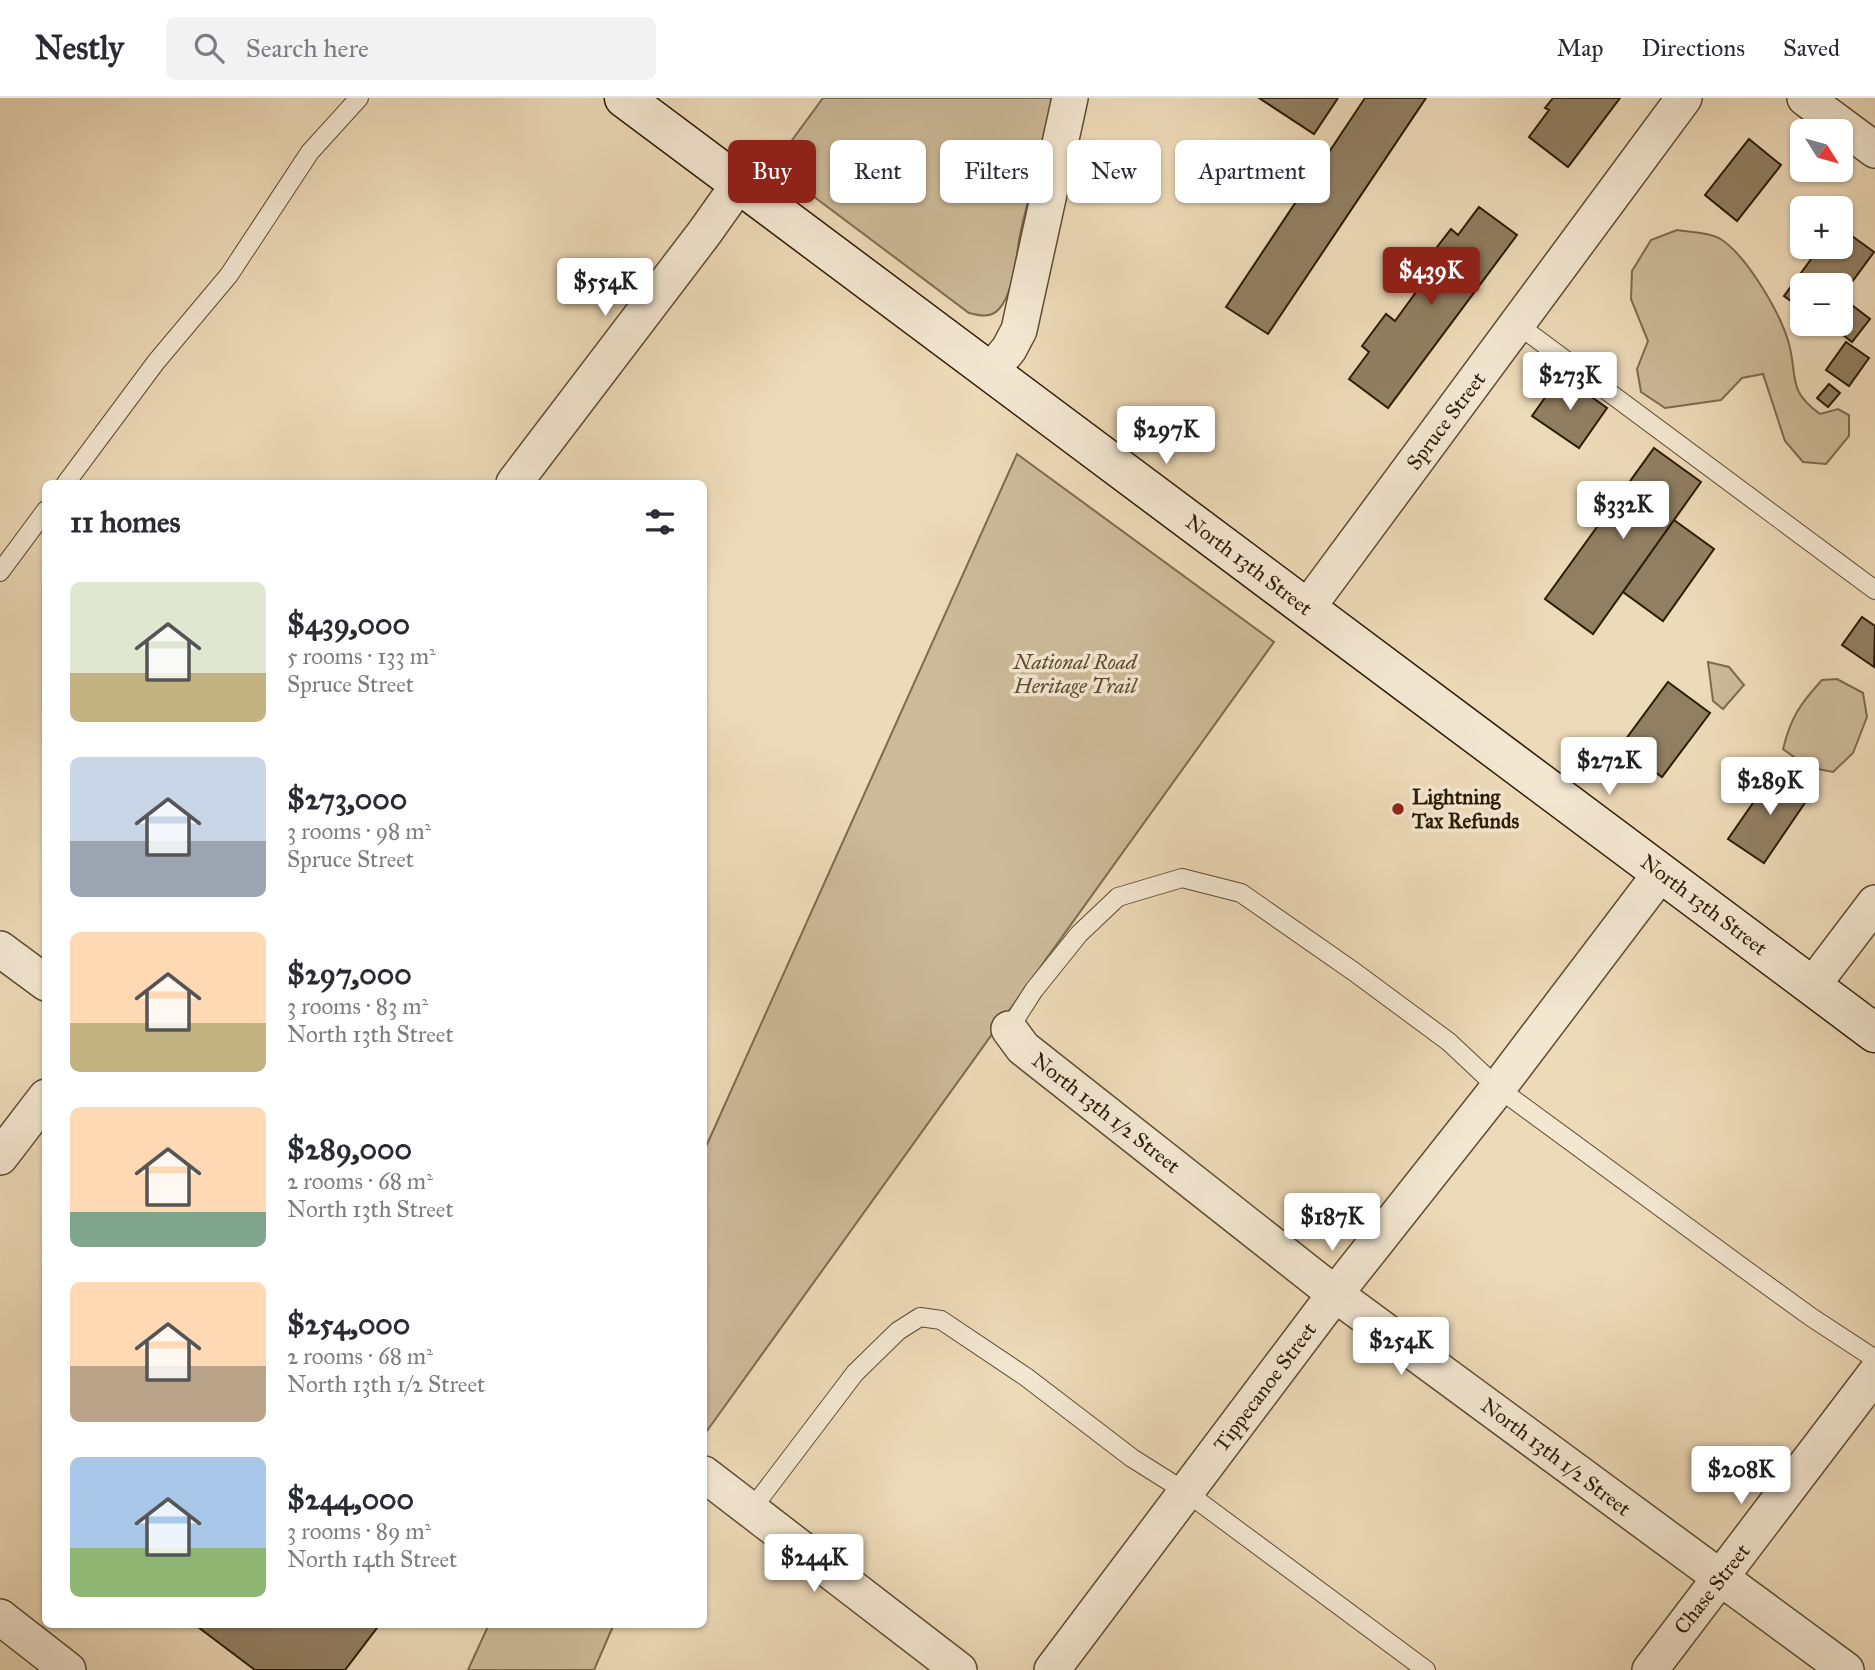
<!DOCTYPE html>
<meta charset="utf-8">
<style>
:root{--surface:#fff;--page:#f2f2f3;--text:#2b2b33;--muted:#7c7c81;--line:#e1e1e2;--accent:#8f2418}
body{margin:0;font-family:"IM FELL Great Primer",serif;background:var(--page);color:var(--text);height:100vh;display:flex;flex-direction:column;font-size:26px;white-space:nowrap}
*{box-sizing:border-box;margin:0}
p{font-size:23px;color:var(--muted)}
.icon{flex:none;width:38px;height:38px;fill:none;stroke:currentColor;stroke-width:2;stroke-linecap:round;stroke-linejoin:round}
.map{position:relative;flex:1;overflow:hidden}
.side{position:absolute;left:42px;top:382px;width:665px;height:1148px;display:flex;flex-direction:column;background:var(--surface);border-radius:10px;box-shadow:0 2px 5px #0004}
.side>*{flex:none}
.top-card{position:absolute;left:728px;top:42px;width:665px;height:63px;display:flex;gap:14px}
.needle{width:46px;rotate:127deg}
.buttons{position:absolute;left:1790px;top:21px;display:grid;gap:14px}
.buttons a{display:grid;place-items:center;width:63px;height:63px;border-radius:10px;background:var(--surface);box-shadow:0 2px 5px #0004;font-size:35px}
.price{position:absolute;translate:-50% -60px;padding:0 16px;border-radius:7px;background:#fff;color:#222;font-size:23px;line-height:46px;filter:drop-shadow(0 2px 4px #0008)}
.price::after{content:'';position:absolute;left:50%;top:42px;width:21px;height:16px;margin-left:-10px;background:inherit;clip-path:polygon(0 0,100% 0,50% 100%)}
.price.selected{background:var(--accent);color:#fff}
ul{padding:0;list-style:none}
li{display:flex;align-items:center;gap:21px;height:175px;padding:0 28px}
li span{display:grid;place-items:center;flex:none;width:196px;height:140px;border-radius:10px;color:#555}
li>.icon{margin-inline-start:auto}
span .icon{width:84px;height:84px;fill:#fffc;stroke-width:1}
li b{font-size:30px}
h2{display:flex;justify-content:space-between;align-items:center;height:84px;padding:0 28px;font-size:30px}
.chip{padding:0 24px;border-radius:10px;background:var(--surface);box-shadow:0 2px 5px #0004;font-size:24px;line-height:63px}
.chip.selected{background:var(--accent);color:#fff}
header{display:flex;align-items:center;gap:42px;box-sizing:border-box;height:98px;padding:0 35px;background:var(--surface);border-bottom:2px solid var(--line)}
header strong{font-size:33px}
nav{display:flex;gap:38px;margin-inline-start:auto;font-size:24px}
.search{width:490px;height:63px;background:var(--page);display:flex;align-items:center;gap:18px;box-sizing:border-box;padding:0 24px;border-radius:10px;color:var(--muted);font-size:26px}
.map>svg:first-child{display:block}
.green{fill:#ccba99;stroke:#7c6b4e;stroke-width:2}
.building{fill:#917f62;stroke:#2d1c04;stroke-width:2}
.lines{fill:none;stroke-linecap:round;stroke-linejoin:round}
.service-casing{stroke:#5d4c31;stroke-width:20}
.minor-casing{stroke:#5d4c31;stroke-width:38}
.secondary-casing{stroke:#2d1c04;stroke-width:41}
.service{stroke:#f3e7d1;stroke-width:18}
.minor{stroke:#f3e7d1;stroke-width:35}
.secondary{stroke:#f3e7d1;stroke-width:38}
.poi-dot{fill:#8f2418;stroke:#f3e7d1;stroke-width:2.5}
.labels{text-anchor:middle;stroke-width:7;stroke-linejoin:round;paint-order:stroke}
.street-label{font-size:21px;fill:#2d1c04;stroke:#f3e7d1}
.park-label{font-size:21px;font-style:italic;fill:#5d4b31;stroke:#f3e7d1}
.poi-label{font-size:21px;font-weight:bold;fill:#2d1c04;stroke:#f3e7d1;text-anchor:start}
</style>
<header>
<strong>Nestly</strong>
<div class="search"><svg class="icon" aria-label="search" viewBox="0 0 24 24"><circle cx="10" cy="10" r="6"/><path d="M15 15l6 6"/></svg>Search here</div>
<nav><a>Map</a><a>Directions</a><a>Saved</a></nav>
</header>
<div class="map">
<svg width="1875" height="1572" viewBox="0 0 1875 1572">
<rect width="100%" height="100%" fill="#eddab8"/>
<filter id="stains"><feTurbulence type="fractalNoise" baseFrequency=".00286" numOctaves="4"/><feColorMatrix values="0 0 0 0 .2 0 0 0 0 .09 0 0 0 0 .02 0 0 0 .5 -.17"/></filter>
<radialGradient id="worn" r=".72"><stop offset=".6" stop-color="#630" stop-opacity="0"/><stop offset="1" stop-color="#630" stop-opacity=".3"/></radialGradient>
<path class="green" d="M823 0H1053C1044 45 1031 88 1021 132 1016 155 1015 193 999 211 991 220 980 218 969 215L773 68Z
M1677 132C1689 134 1708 134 1719 140 1746 156 1781 216 1789 246 1798 280 1787 292 1820 316L1838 311 1849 317V338L1826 366 1803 364 1785 343 1763 276 1742 280 1721 302 1665 310 1641 294 1637 271 1648 243 1631 201 1632 173 1651 142Z
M1017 356 1274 544 704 1337V1053Z
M1708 564 1729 569 1744 587 1723 611 1713 603Z
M1837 581 1863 595 1867 619 1853 655 1833 674 1808 669 1783 651C1791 619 1800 606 1822 582Z
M489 1526H614L594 1572H468Z"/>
<path class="building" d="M1259 0H1338L1314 36Z
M1365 0H1426L1268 236 1226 209Z
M1553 0H1620L1568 69 1529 39 1549 12 1545 10Z
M1749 41 1781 67 1737 123 1705 97Z
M1479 109 1517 137 1388 310 1349 281 1369 254 1362 248 1386 216 1395 223 1435 168 1427 162 1451 131 1458 137Z
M1841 130 1874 154 1841 199V187H1802V211L1784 198 1820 149H1841Z
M1844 201 1870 221 1852 244 1829 226H1841V205Z
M1846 244 1869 260 1849 288 1826 272Z
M1561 277 1607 310 1579 350 1532 318Z
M1829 286 1840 295 1828 309 1817 300Z
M1654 350 1701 384 1593 536 1545 501Z
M1674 422 1714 451 1663 523 1623 494Z
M1862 519 1875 528 1874 569 1842 547Z
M1668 584 1710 615 1662 679 1620 649Z
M1776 672 1811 696 1764 765 1728 741Z
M194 1526H380L345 1572H255Z"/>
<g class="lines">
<g class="service-casing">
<path id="service" d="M1517 226 1875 492
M66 385 156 264 229 177 310 54 359 0
M0 474 46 412
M1009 931 1034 892 1079 836 1118 799 1182 780 1241 795 1353 873 1449 944 1498 990 1746 1172 1811 1219 1875 1261
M751 1412 855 1275 898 1233 920 1219 941 1222 1026 1279 1132 1360 1186 1394 1426 1572"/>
</g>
<g class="minor-casing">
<path id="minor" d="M1805 0 1875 52
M990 274 1009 251 1019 232 1070 0
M514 385 705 134 739 86
M1307 510 1684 0
M0 851 46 885
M1812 888 1875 805
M1009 931 1023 950 1335 1196 1846 1572
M0 1059 46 999
M704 1376 959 1572
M0 1519 68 1572
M1052 1572 1335 1196 1498 990 1661 775
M1650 1572 1875 1276"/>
</g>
<g class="secondary-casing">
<path id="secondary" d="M624 0 1875 935"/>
</g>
<use href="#service" class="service"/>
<use href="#minor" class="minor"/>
<use href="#secondary" class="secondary"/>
</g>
<circle class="poi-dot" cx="1398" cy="711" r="7"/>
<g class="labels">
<g class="street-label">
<text transform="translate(1446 323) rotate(-53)" y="7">Spruce Street</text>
<text transform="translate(1249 467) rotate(37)" y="7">North 13th Street</text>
<text transform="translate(1704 807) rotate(37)" y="7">North 13th Street</text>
<text transform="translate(1106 1015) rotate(38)" y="7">North 13th 1/2 Street</text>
<text transform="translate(1265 1289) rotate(-53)" y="7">Tippecanoe Street</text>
<text transform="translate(1556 1359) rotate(37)" y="7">North 13th 1/2 Street</text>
<text transform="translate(1712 1491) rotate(-52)" y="7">Chase Street</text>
</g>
<g class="park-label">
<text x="1075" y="571">National Road<tspan x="1075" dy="24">Heritage Trail</tspan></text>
</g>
<g class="poi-label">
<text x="1412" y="706">Lightning<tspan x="1412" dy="24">Tax Refunds</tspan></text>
</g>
</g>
<rect width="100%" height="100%" filter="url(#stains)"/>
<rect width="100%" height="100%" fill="url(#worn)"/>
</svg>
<div class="buttons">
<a><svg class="needle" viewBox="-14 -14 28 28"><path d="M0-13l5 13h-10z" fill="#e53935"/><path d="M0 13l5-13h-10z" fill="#7c7c81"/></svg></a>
<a>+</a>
<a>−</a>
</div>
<b class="price selected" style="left:1431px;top:209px">$439K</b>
<b class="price" style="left:605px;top:220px">$554K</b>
<b class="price" style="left:1570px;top:314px">$273K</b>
<b class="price" style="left:1166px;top:368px">$297K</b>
<b class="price" style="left:1623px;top:443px">$332K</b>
<b class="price" style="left:1609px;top:699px">$272K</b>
<b class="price" style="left:1770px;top:719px">$289K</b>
<b class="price" style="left:1332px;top:1155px">$187K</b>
<b class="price" style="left:1401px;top:1279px">$254K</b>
<b class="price" style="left:1741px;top:1408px">$208K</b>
<b class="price" style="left:814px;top:1496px">$244K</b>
<div class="top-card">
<a class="chip selected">Buy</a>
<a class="chip">Rent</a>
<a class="chip">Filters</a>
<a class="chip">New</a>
<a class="chip">Apartment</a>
</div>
<section class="side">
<h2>11 homes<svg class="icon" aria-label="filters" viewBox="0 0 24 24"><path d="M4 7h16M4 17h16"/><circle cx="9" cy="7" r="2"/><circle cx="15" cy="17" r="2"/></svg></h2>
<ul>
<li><span style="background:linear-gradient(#dfe7d0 65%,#c2b280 0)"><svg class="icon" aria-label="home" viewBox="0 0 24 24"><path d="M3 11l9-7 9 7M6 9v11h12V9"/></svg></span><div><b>$439,000</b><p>5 rooms · 133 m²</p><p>Spruce Street</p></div></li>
<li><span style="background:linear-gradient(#c9d6e8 60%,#9aa5b1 0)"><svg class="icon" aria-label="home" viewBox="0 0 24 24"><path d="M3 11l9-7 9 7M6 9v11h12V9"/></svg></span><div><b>$273,000</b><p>3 rooms · 98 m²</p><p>Spruce Street</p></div></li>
<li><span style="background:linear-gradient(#ffd9b3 65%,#c2b280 0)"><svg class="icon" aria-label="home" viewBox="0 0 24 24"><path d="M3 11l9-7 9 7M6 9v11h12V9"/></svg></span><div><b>$297,000</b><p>3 rooms · 83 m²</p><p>North 13th Street</p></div></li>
<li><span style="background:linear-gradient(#ffd9b3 75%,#7fa58c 0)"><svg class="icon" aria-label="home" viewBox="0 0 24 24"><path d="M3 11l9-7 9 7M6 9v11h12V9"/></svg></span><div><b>$289,000</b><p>2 rooms · 68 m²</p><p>North 13th Street</p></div></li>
<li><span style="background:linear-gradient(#ffd9b3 60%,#b9a48a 0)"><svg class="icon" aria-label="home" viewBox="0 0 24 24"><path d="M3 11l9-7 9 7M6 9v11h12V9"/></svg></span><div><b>$254,000</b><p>2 rooms · 68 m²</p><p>North 13th 1/2 Street</p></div></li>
<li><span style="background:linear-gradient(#a9c7e8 65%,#8fb573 0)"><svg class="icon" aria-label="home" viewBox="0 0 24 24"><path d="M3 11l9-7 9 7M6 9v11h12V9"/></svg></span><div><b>$244,000</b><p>3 rooms · 89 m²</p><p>North 14th Street</p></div></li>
</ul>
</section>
</div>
